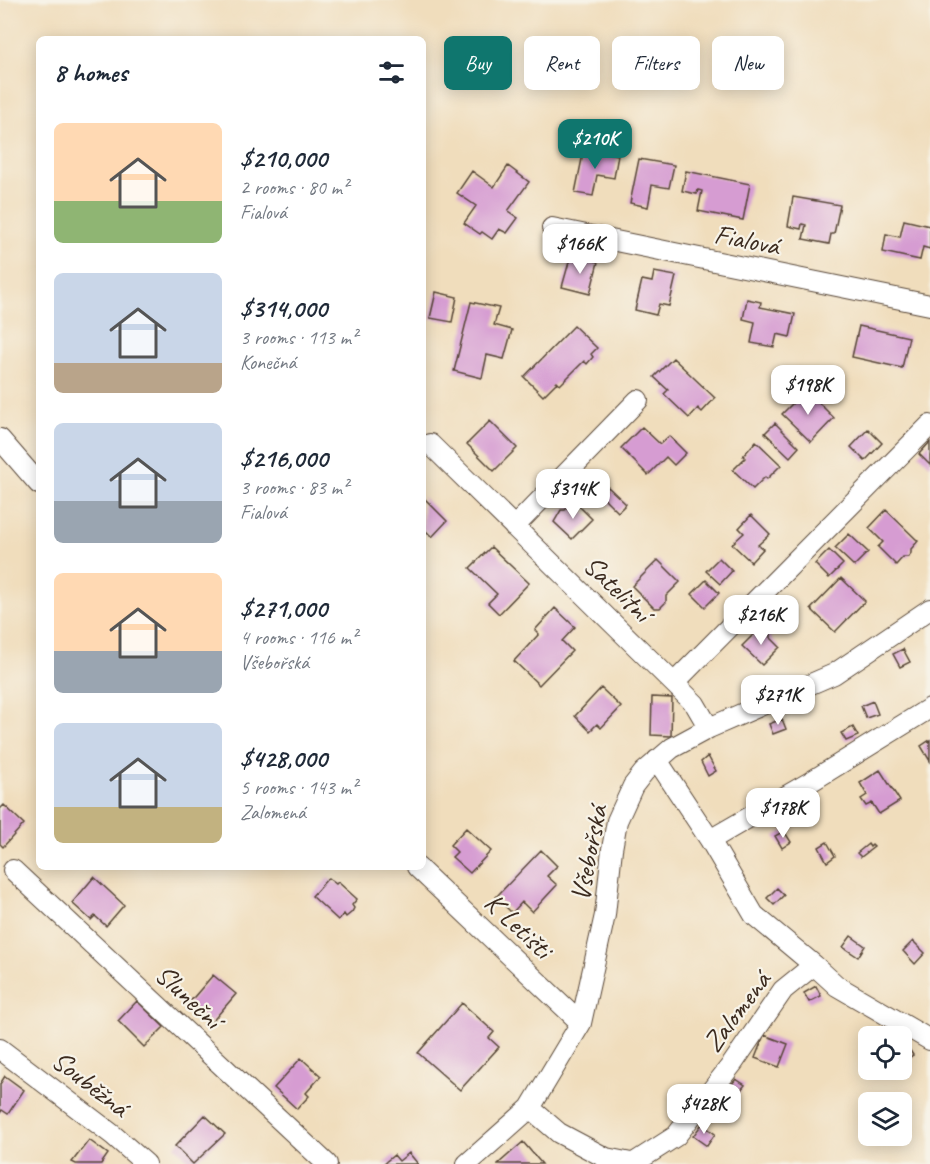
<!DOCTYPE html>
<meta charset="utf-8">
<style>
:root{--surface:#fff;--page:#f2f2f3;--text:#1f2937;--muted:#747a83;--accent:#0f766e}
body{margin:0;font-family:Caveat,sans-serif;background:var(--page);color:var(--text);height:100vh;display:flex;flex-direction:column;font-size:22px;white-space:nowrap}
*{box-sizing:border-box;margin:0}
p{font-size:20px;color:var(--muted)}
.icon{flex:none;width:33px;height:33px;fill:none;stroke:currentColor;stroke-width:2;stroke-linecap:round;stroke-linejoin:round}
.map{position:relative;flex:1;overflow:hidden}
.details{position:absolute;left:36px;top:36px;width:390px;height:834px;display:flex;flex-direction:column;background:var(--surface);border-radius:9px;box-shadow:0 3px 15px #0003}
.details>*{flex:none}
.top-card{position:absolute;left:444px;top:36px;width:396px;height:54px;display:flex;gap:12px}
.controls{position:absolute;left:858px;top:1026px;display:grid;gap:12px}
.controls a{display:grid;place-items:center;width:54px;height:54px;border-radius:9px;background:var(--surface);box-shadow:0 3px 15px #0003;font-size:30px}
.price{position:absolute;translate:-50% -51px;padding:0 14px;border-radius:12px;background:#fff;color:#222;font-size:20px;line-height:39px;filter:drop-shadow(0 2px 3px #0008)}
.price::after{content:'';position:absolute;left:50%;top:36px;width:18px;height:14px;margin-left:-9px;background:inherit;clip-path:polygon(0 0,100% 0,50% 100%)}
.price.selected{background:var(--accent);color:#fff}
ul{padding:0;list-style:none}
li{display:flex;align-items:center;gap:18px;height:150px;padding:0 18px}
li span{display:grid;place-items:center;flex:none;width:168px;height:120px;border-radius:9px;color:#555}
li>.icon{margin-inline-start:auto}
span .icon{width:72px;height:72px;fill:#fffc;stroke-width:1}
li b{font-size:26px}
h2{display:flex;justify-content:space-between;align-items:center;height:72px;padding:0 18px;font-size:26px}
.chip{padding:0 21px;border-radius:9px;background:var(--surface);box-shadow:0 3px 15px #0003;font-size:21px;line-height:54px}
.chip.selected{background:var(--accent);color:#fff}
.map>svg:first-child{display:block}
.building{fill:#d69cd2}
.lines{fill:none;stroke-linecap:round;stroke-linejoin:round}
.street-casing{stroke:#564536;stroke-width:22}
.street{stroke:#fff;stroke-width:20}
.labels{text-anchor:middle;stroke-width:4.5;stroke-linejoin:round;paint-order:stroke}
.street-label{font-size:28px;fill:#3b2a1e;stroke:#f7f3e8}
</style>
<div class="map">
<svg width="930" height="1164" viewBox="0 0 930 1164">
<rect width="100%" height="100%" fill="#f7f3e8"/>
<filter id="ink" filterUnits="userSpaceOnUse"><feTurbulence type="fractalNoise" baseFrequency=".0167" numOctaves="2"/><feDisplacementMap in="SourceGraphic" scale="12" xChannelSelector="R" yChannelSelector="G"/><feConvolveMatrix kernelMatrix="1 2 1 2 8 2 1 2 1" color-interpolation-filters="sRGB"/></filter>
<filter id="wash" filterUnits="userSpaceOnUse"><feTurbulence type="fractalNoise" baseFrequency=".008" numOctaves="4" result="noise"/><feDisplacementMap in="SourceGraphic" scale="24" xChannelSelector="R" yChannelSelector="G"/><feGaussianBlur stdDeviation="1.35" result="paint"/><feColorMatrix in="noise" values="0 0 0 0 0 0 0 0 0 0 0 0 0 0 0 0 0 1.4 0 .05"/><feComposite in="paint" operator="in"/></filter>
<g filter="url(#wash)">
<rect width="100%" height="100%" fill="#f0ddbc"/>
<g id="blocks">
<path class="building" d="M584 149 618 155 614 178 597 175 593 196 575 193Z
M639 159 674 165 669 188 652 185 648 207 630 203Z
M508 166 529 182 508 211 518 218 507 233 499 229 492 239 482 232 480 234 464 223 476 206 457 193 472 171 494 187Z
M686 171 750 184 743 220 698 211 702 191 698 190 697 194 682 191Z
M793 197 840 205 834 234H831L829 244 803 239 806 225 802 224 801 229 788 226Z
M904 220 930 226V249L923 247 920 260 883 252 886 234 900 237Z
M571 255 598 262 590 294 562 287Z
M654 272 676 276 669 306 659 304 656 315 635 310 642 280 652 282Z
M436 292 457 297 452 322 430 318Z
M747 299 761 302 760 307 795 314 790 337 777 334 774 347 751 343 755 322 743 319Z
M471 302 499 308 494 325 512 330 504 359 487 355 482 378 454 371Z
M574 326 597 348 591 354 593 357 587 364 584 361 560 385 557 382 543 396 524 377Z
M859 326 909 337 902 368 852 357Z
M673 358 715 398 702 412 698 408 689 418 664 394 668 390 654 377Z
M806 390 834 418 811 442 782 414Z
M490 421 517 448 494 471 467 444Z
M775 423 799 447 790 457 765 433Z
M642 427 660 444 669 436 686 453 674 465 666 457 648 475 621 448Z
M868 429 882 443 865 461 851 447Z
M756 441 781 465 767 479 765 477 753 489 733 470 745 458 743 456Z
M930 442V465L919 454Z
M608 487 626 504 618 512 601 495Z
M423 497 447 521 432 537 425 530 423 532Z
M574 501 592 519 572 539 554 522 561 510H565Z
M886 510 918 541 911 549V553L908 557H903L896 565 878 547 883 542 869 528Z
M751 515 770 534 758 545 763 549 751 562 732 544 744 533 739 528Z
M849 534 868 552 854 566 835 548Z
M491 547 529 583 499 614 488 603 497 594 470 568Z
M829 550 843 564 829 578 815 564Z
M719 558 732 571 720 584 706 571Z
M658 560 680 582 666 596V602L660 608H654L632 586Z
M841 578 865 601 835 632 811 609Z
M706 580 719 593 705 607 692 594Z
M555 608 575 627 562 641 572 651 539 685 514 661 539 634 535 630Z
M760 628 771 635V638L780 647 762 665 742 646Z
M903 649 910 662 900 667 893 654Z
M601 688 621 707 601 728 597 724 590 731 575 716Z
M652 697 672 698 671 736 651 735Z
M873 701 878 714 866 718 861 706Z
M782 719 786 729 773 734 769 724Z
M853 727 858 736 846 741 841 733Z
M930 740V761L921 746Z
M708 756 716 771 708 776 701 762Z
M880 770 900 801 879 814 872 803 866 806 861 799 867 795 860 783Z
M4 805 24 824 3 847 0 844V809Z
M466 828 491 851 470 873 452 857 457 852 450 845Z
M784 831 791 842 782 848 775 836Z
M827 842 835 856 827 862 819 847Z
M868 844 870 847 872 845 874 847 861 857 857 853Z
M541 850 557 866 547 876 557 885 532 912 522 902 512 913 496 897Z
M94 877 124 905 106 926 95 916 91 920 72 903Z
M328 878 336 884 338 882 357 899 352 905 354 908 352 912 346 917 344 914 338 920 312 896Z
M777 888 784 895 774 905 767 898Z
M851 936 865 946 858 957 843 947Z
M913 941 925 953 915 964 903 951Z
M213 975 236 994 211 1023 188 1004Z
M816 986 821 996 809 1002 804 993Z
M137 1001 164 1027 144 1047 118 1021Z
M462 1003 494 1032 489 1038 499 1047 460 1090 418 1053Z
M764 1035 788 1044 779 1067 755 1058Z
M905 1043 913 1055 903 1062 902 1059V1046Z
M301 1058 321 1076 306 1093 309 1096 297 1109 274 1088Z
M5 1076 24 1090 8 1114 2 1110 0 1113V1084Z
M736 1079 745 1085 736 1096 728 1089Z
M205 1115 225 1134 193 1164 175 1146Z
M702 1124 715 1134 707 1146 693 1136Z
M89 1140 108 1154 101 1164H76L72 1162Z
M523 1142 542 1164H498Z
M409 1153 418 1164H383L394 1155 399 1161Z"/>
</g>
</g>
<g filter="url(#ink)">
<use href="#blocks" fill-opacity="0" stroke="#564536" stroke-width="1.5"/>
<g class="lines">
<g class="street-casing">
<path id="street" d="M552 228 930 305
M0 439 39 484
M430 444 695 704 709 728
M514 527 638 400
M674 683 930 425
M657 760 710 840 807 784 930 708
M710 840 754 915 814 965
M417 867 581 1023
M13 870 327 1164
M0 1049 113 1135 146 1164
M530 1108 559 1133 606 1158 636 1164
M634 1163 676 1136 733 1063 783 990 814 965 837 986 930 1040
M467 1164 530 1108 581 1023 605 915 612 849 617 821 633 786 644 772 672 748 709 728 834 674 930 609"/>
</g>
<use href="#street" class="street"/>
</g>
</g>
<g class="labels">
<g class="street-label">
<text transform="translate(747 239) rotate(11)" y="10">Fialová</text>
<text transform="translate(618 588) rotate(44)" y="10">Satelitní</text>
<text transform="translate(588 853) rotate(-79)" y="10">Všebořská</text>
<text transform="translate(519 925) rotate(44)" y="10">K Letišti</text>
<text transform="translate(189 996) rotate(43)" y="10">Sluneční</text>
<text transform="translate(736 1011) rotate(-53)" y="10">Zalomená</text>
<text transform="translate(91 1083) rotate(38)" y="10">Souběžná</text>
</g>
</g>
</svg>
<div class="controls">
<a><svg class="icon" aria-label="locate" viewBox="0 0 24 24"><circle cx="12" cy="12" r="6"/><path d="M12 2v4M12 18v4M2 12h4M18 12h4"/></svg></a>
<a><svg class="icon" aria-label="layers" viewBox="0 0 24 24"><path d="M12 4l9 5-9 5-9-5zM3 14l9 5 9-5"/></svg></a>
</div>
<b class="price selected" style="left:595px;top:170px">$210K</b>
<b class="price" style="left:580px;top:275px">$166K</b>
<b class="price" style="left:808px;top:416px">$198K</b>
<b class="price" style="left:573px;top:520px">$314K</b>
<b class="price" style="left:761px;top:646px">$216K</b>
<b class="price" style="left:778px;top:726px">$271K</b>
<b class="price" style="left:783px;top:839px">$178K</b>
<b class="price" style="left:704px;top:1135px">$428K</b>
<div class="top-card">
<a class="chip selected">Buy</a>
<a class="chip">Rent</a>
<a class="chip">Filters</a>
<a class="chip">New</a>
</div>
<section class="details">
<h2>8 homes<svg class="icon" aria-label="filters" viewBox="0 0 24 24"><path d="M4 7h16M4 17h16"/><circle cx="9" cy="7" r="2"/><circle cx="15" cy="17" r="2"/></svg></h2>
<ul>
<li><span style="background:linear-gradient(#ffd9b3 65%,#8fb573 0)"><svg class="icon" aria-label="home" viewBox="0 0 24 24"><path d="M3 11l9-7 9 7M6 9v11h12V9"/></svg></span><div><b>$210,000</b><p>2 rooms · 80 m²</p><p>Fialová</p></div></li>
<li><span style="background:linear-gradient(#c9d6e8 75%,#b9a48a 0)"><svg class="icon" aria-label="home" viewBox="0 0 24 24"><path d="M3 11l9-7 9 7M6 9v11h12V9"/></svg></span><div><b>$314,000</b><p>3 rooms · 113 m²</p><p>Konečná</p></div></li>
<li><span style="background:linear-gradient(#c9d6e8 65%,#9aa5b1 0)"><svg class="icon" aria-label="home" viewBox="0 0 24 24"><path d="M3 11l9-7 9 7M6 9v11h12V9"/></svg></span><div><b>$216,000</b><p>3 rooms · 83 m²</p><p>Fialová</p></div></li>
<li><span style="background:linear-gradient(#ffd9b3 65%,#9aa5b1 0)"><svg class="icon" aria-label="home" viewBox="0 0 24 24"><path d="M3 11l9-7 9 7M6 9v11h12V9"/></svg></span><div><b>$271,000</b><p>4 rooms · 116 m²</p><p>Všebořská</p></div></li>
<li><span style="background:linear-gradient(#c9d6e8 70%,#c2b280 0)"><svg class="icon" aria-label="home" viewBox="0 0 24 24"><path d="M3 11l9-7 9 7M6 9v11h12V9"/></svg></span><div><b>$428,000</b><p>5 rooms · 143 m²</p><p>Zalomená</p></div></li>
</ul>
</section>
</div>
